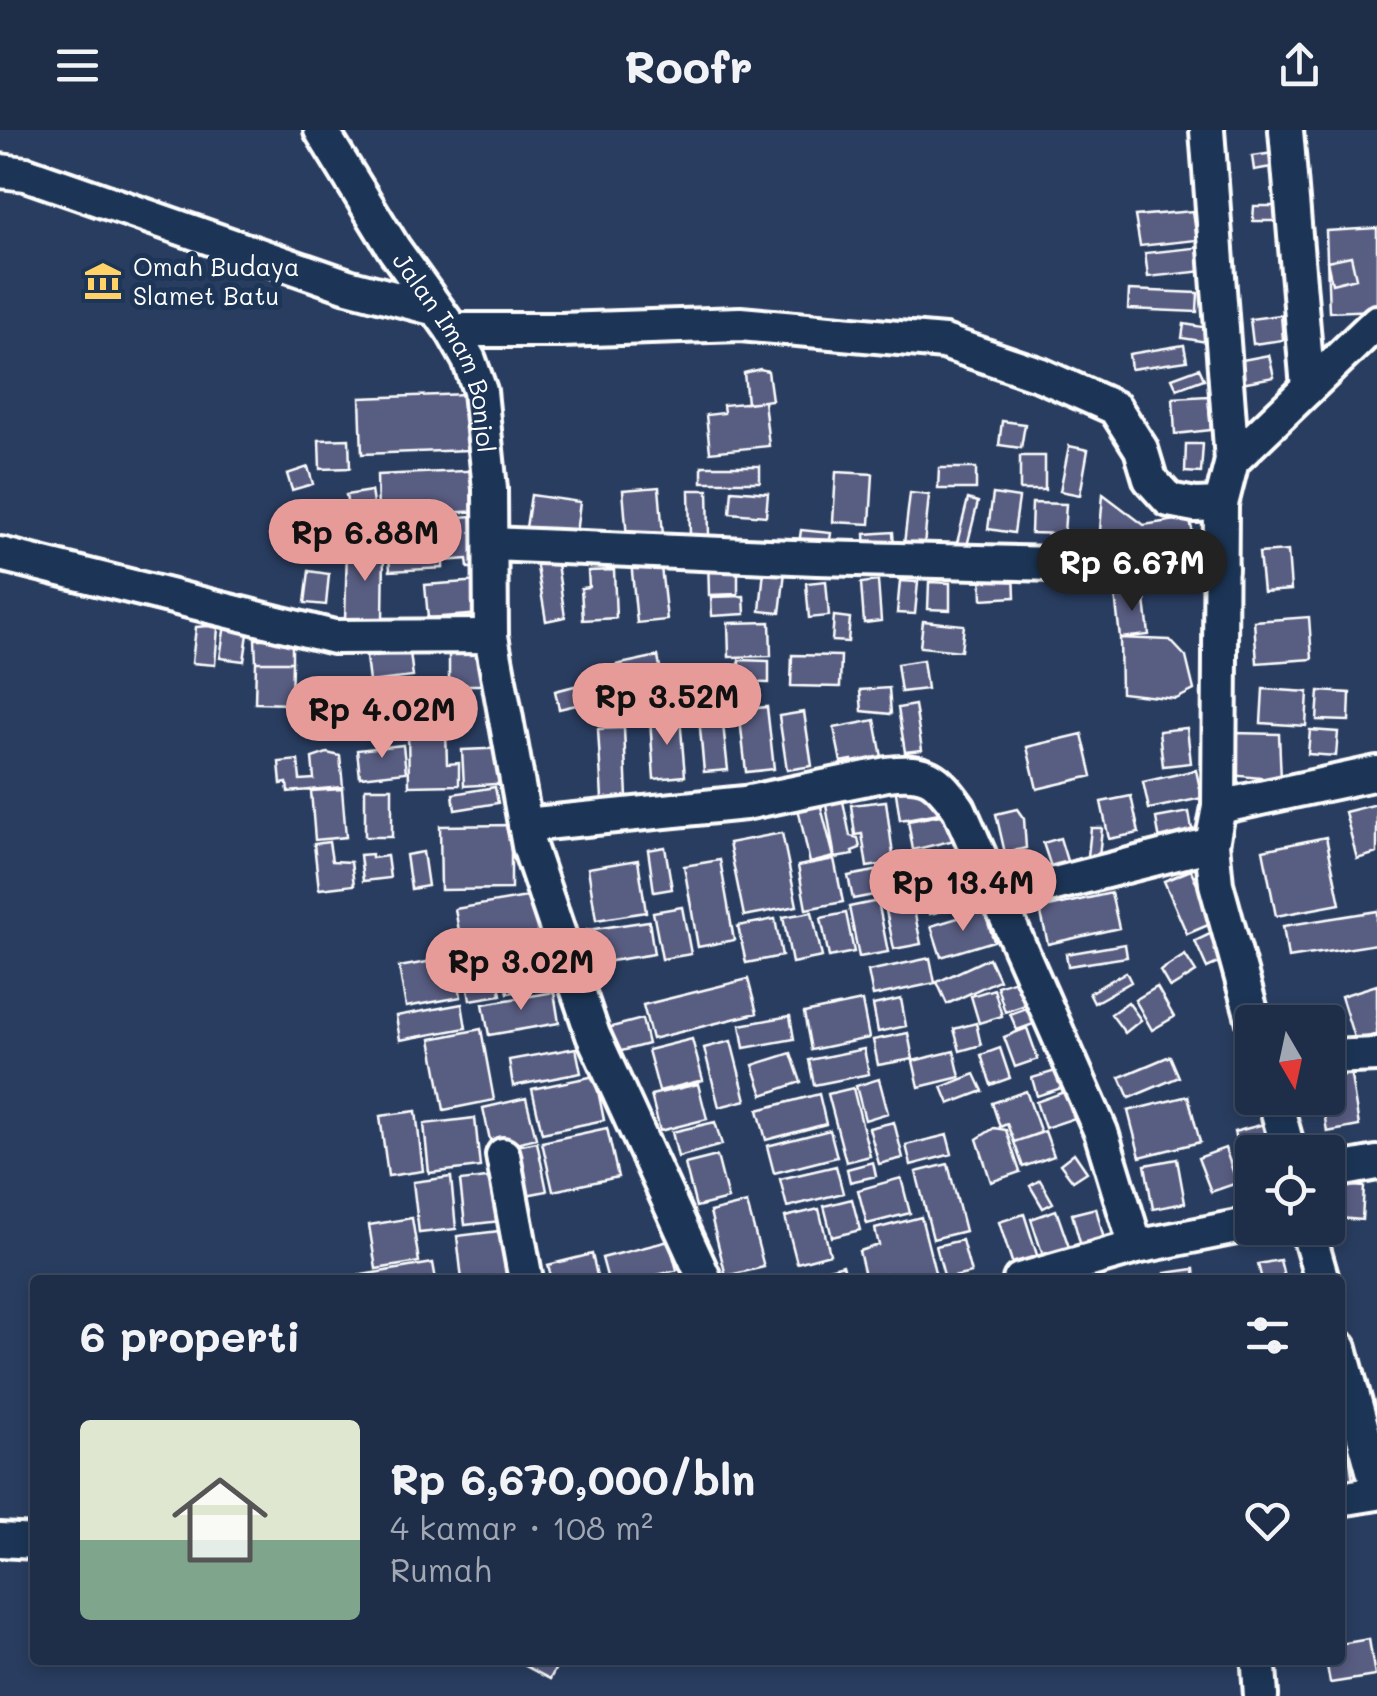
<!DOCTYPE html>
<html lang="id">
<meta charset="utf-8">
<style>
:root{--surface:#1f2e48;--page:#27364f;--text:#f1f3f6;--muted:#a1a8b4;--line:#3c4a60;--accent:#e69b98}
body{margin:0;font-family:Mali,sans-serif;background:var(--page);color:var(--text);height:100vh;display:flex;flex-direction:column;font-size:38px;white-space:nowrap}
*{box-sizing:border-box;margin:0}
p{font-size:32px;color:var(--muted)}
.icon{flex:none;width:55px;height:55px;fill:none;stroke:currentColor;stroke-width:2;stroke-linecap:round;stroke-linejoin:round}
.map{position:relative;flex:1;overflow:hidden}
.panel{position:absolute;left:30px;top:1145px;width:1315px;height:390px;display:flex;flex-direction:column;background:var(--surface);border-radius:10px;box-shadow:0 5px 15px #0003,0 0 0 2px var(--line)}
.panel>*{flex:none}
.needle{width:65px;rotate:171deg}
.fabs{position:absolute;left:1235px;top:875px;display:grid;gap:20px}
.fabs a{display:grid;place-items:center;width:110px;height:110px;border-radius:10px;background:var(--surface);box-shadow:0 5px 15px #0003,0 0 0 2px var(--line);font-size:50px}
.price{position:absolute;translate:-50% -85px;padding:0 22px;border-radius:35px;background:var(--accent);color:#111;font-size:32px;line-height:65px;filter:drop-shadow(0 2px 5px #0008)}
.price::after{content:'';position:absolute;left:50%;top:60px;width:30px;height:22px;margin-left:-15px;background:inherit;clip-path:polygon(0 0,100% 0,50% 100%)}
.price.active{background:#222;color:#fff}
ul{padding:0;list-style:none}
li{display:flex;align-items:center;gap:30px;height:250px;padding:0 50px}
li span{display:grid;place-items:center;flex:none;width:280px;height:200px;border-radius:10px;color:#555}
li>.icon{margin-inline-start:auto}
span .icon{width:120px;height:120px;fill:#fffc;stroke-width:1}
li b{font-size:42px}
h2{display:flex;justify-content:space-between;align-items:center;height:120px;padding:0 50px;font-size:42px}
header{display:flex;justify-content:space-between;align-items:center;height:130px;padding:0 50px;background:var(--surface);font-size:45px;font-weight:800}
.map>svg:first-child{display:block}
.building{fill:#595d82;stroke:#fff;stroke-width:2.5}
.lines{fill:none;stroke-linecap:round;stroke-linejoin:round}
.minor-casing{stroke:#fff;stroke-width:40}
.minor{stroke:#1d3557;stroke-width:32}
.labels{text-anchor:middle;stroke-width:10;stroke-linejoin:round;paint-order:stroke}
.poi-label{font-size:25px;fill:#fff;stroke:#1d3557;text-anchor:start}
.street-label{font-size:25px;fill:#fff;stroke:#1d3557}
</style>
<header><svg class="icon" aria-label="menu" viewBox="0 0 24 24"><path d="M4 6h16M4 12h16M4 18h16"/></svg>Roofr<svg class="icon" aria-label="share" viewBox="0 0 24 24"><path d="M12 15V3M7 8l5-5 5 5M5 13v7h14v-7"/></svg></header>
<div class="map">
<svg width="1377" height="1566" viewBox="0 0 1377 1566">
<rect width="100%" height="100%" fill="#293d60"/>
<filter id="ink" filterUnits="userSpaceOnUse"><feTurbulence type="fractalNoise" baseFrequency=".01" numOctaves="2"/><feDisplacementMap in="SourceGraphic" scale="20" xChannelSelector="R" yChannelSelector="G"/><feConvolveMatrix kernelMatrix="1 2 1 2 8 2 1 2 1" color-interpolation-filters="sRGB"/></filter>
<g filter="url(#ink)">
<path class="building" d="M1274 23 1277 36 1254 40 1252 26Z
M1254 76H1281V91H1253Z
M1193 81 1197 110 1140 116 1135 86Z
M1377 98V180L1329 182 1326 101Z
M1202 117 1205 141 1148 147 1145 123Z
M1351 126 1356 148 1332 154 1327 131Z
M1129 160 1198 163 1197 182 1128 179Z
M1281 185 1283 210 1253 214 1250 189Z
M1184 194 1209 198 1207 212 1182 208Z
M1184 215 1187 231 1131 239 1129 224Z
M1269 225 1274 247 1241 253 1237 231Z
M1199 238 1204 249 1177 259 1172 248Z
M760 239 768 241 772 270 747 273 744 243Z
M466 264 468 320 362 324 360 268Z
M1208 266 1211 300 1175 304 1173 268Z
M764 271 769 316 710 322 706 285 724 283 723 275Z
M1002 291 1025 294 1021 318 999 315Z
M349 309 350 338 320 339 319 310Z
M1186 314H1203L1201 343 1185 342Z
M1069 316 1088 320 1080 365 1060 361Z
M1020 326H1045V360H1020Z
M702 336H760V352H702Z
M308 337 313 354 292 360 287 344Z
M939 338H976V359H938Z
M487 340 489 381 378 385 377 345Z
M836 342 873 344 870 394 833 392Z
M659 357 663 405 627 408 623 360Z
M689 360H708L709 405 690 406Z
M732 360 768 363 766 386 730 383Z
M371 361 378 405 353 409 346 365Z
M910 363 929 365 924 416 904 414Z
M993 364 1019 368 1014 403 988 399Z
M1103 364 1144 395 1189 388 1193 403 1214 409 1185 429 1098 425Z
M531 365 580 372 575 411 525 404Z
M968 369 978 372 967 416 957 413Z
M1032 373 1066 374 1064 404 1031 403Z
M459 384V387L489 385 488 438H468L467 429 443 431V438L390 441 387 390Z
M801 400 831 403 829 417 799 414Z
M329 402 332 421 298 426 295 408Z
M893 402 894 419 866 422 865 404Z
M347 418 384 419 383 490H345Z
M1288 421 1291 460 1263 462 1259 423Z
M708 426 738 429V464L709 465Z
M556 427 565 487 546 491 536 431Z
M660 428 667 490 637 493 631 431Z
M614 440 616 488 583 490 581 458 589 457 588 441Z
M764 440 785 442 780 483 760 481Z
M309 441 329 444 326 475 305 473Z
M1014 442 1015 467 982 469 981 443Z
M480 451 482 484 428 488 425 455Z
M826 451 829 486 809 488 806 453Z
M878 451 881 491 864 493 861 453Z
M900 451 918 452 915 484 897 483Z
M929 452 950 453V480L928 479Z
M1144 461 1149 505 1120 508 1115 464Z
M744 466 745 484 712 486 711 467Z
M834 486 850 488 848 512 832 511Z
M226 487 250 490 244 531 220 528Z
M1309 487 1312 529 1257 533 1254 491Z
M923 491 964 495 961 521 920 517Z
M770 492 771 526 729 527 728 493Z
M208 496 218 498 215 535 192 533 196 497Z
M274 499H292V532H256L255 509H274Z
M1120 508 1170 510 1186 527 1194 560 1176 569 1121 563Z
M449 521H483V555H449Z
M410 522 413 547 369 552 366 527Z
M792 525 841 526 840 557 791 556Z
M658 526 662 548 621 557 616 535Z
M739 530 769 531V553L739 552Z
M923 530 927 559 901 562 897 534Z
M256 532H292L291 574 255 573Z
M598 550 602 569 559 579 555 561Z
M398 552 400 579 368 582 366 555Z
M889 558 891 584 862 581 860 560Z
M719 559 720 571 684 573 683 561Z
M1263 559 1308 562 1306 596 1261 593Z
M455 560 456 598H430L429 561Z
M1319 561 1350 563 1349 591 1317 590Z
M915 575 922 620 905 622 898 578Z
M767 577 774 639 746 642 739 580Z
M804 582 812 636 787 640 779 586Z
M722 585 728 640 704 642 699 587Z
M680 587 685 646 654 649 650 589Z
M875 590 882 627 873 629 875 634 854 638 852 630 841 632 834 598Z
M624 598 627 668 602 669 598 599Z
M1187 598 1191 633 1163 636 1159 601Z
M1310 600 1338 602 1336 626 1308 624Z
M446 601 447 634 459 633V655L409 656 408 602Z
M1234 603 1279 604 1281 650 1230 645Z
M1082 604 1092 646 1037 659 1027 617Z
M403 615 406 642 360 647 357 620Z
M509 618 511 653 464 656 462 620Z
M327 623 340 626 343 657 288 662 287 653 281 654 279 632 298 630 300 650 314 649 312 628Z
M1196 640 1202 668 1149 679 1143 652Z
M930 646 939 683 900 690 895 656Z
M495 657 498 673 455 680 453 664Z
M365 658H392V707H365Z
M342 659 346 707 315 710 311 661Z
M1131 666 1139 703 1109 709 1101 672Z
M843 671 850 706 858 708 860 718 852 721 853 725 835 728 826 675Z
M886 671 894 733 867 737 862 704 855 705 851 675Z
M820 673 834 727 810 733 798 678Z
M1377 674V723L1357 729 1345 682Z
M940 676 967 707 913 720 908 691 941 685Z
M1017 679 1024 689 1026 718 1005 723 996 684Z
M1189 682 1193 705 1160 711 1156 688Z
M511 695V759L441 760 440 696Z
M1091 698H1102L1099 727 1088 726Z
M782 703 797 776 744 786 729 713Z
M1326 707 1340 774 1276 786 1263 720Z
M1060 708 1071 744 1055 749 1043 713Z
M329 712 332 731 351 732 354 755 319 759 314 714Z
M665 717 672 759 654 762 648 720Z
M967 719 974 746 922 758 916 731Z
M423 722 428 756 411 759 406 725Z
M372 724V728L387 726 390 748 363 751 360 725Z
M834 729 843 772 806 779 798 736Z
M638 730 646 782 596 790 588 738Z
M720 730 734 810 698 817 684 736Z
M908 731 915 761 893 765 887 735Z
M880 740 884 763 853 769 848 746Z
M1191 740 1213 793 1187 804 1164 751Z
M970 756 974 773 930 784 926 766Z
M1111 763 1119 798 1048 814 1040 779Z
M533 766 541 810 463 823 455 779Z
M912 770 921 814 894 819 885 776Z
M878 771 888 822 859 827 849 777Z
M682 777 691 824 662 829 653 782Z
M984 780 994 811 941 827 931 796Z
M1377 781V814L1288 828 1283 796Z
M812 782 822 827 792 833 783 787Z
M846 783 854 822 829 827 821 788Z
M775 789 782 826 746 833 738 796Z
M649 791 654 824 592 834 587 800Z
M1212 803 1225 830 1207 838 1195 811Z
M1125 814 1127 827 1068 836 1066 824Z
M556 822 561 854 508 863 502 831Z
M1185 825 1196 842 1170 858 1160 841Z
M495 826 501 865 470 870 463 831Z
M455 827 461 867 406 877 399 837Z
M930 828 935 853 873 866 868 841Z
M989 828 999 850 947 874 937 852Z
M1126 842 1131 852 1094 873 1089 863Z
M1028 846 1037 871 1005 882 997 856Z
M748 849 757 883 652 909 643 875Z
M1377 855V904L1355 911 1341 866Z
M1157 857 1174 887 1152 900 1135 870Z
M994 859 1002 886 979 893 971 866Z
M554 862 559 893 489 905 483 874Z
M901 869 906 896 878 902 873 875Z
M862 871 869 908 811 920 804 883Z
M1043 872 1050 888 1017 900 1010 884Z
M1128 872 1141 890 1125 903 1111 884Z
M462 874 466 898 400 910 396 886Z
M790 886 794 909 744 918 740 895Z
M642 889 648 914 614 923 608 898Z
M976 893 981 915 960 921 954 899Z
M1027 898 1038 929 1015 937 1004 907Z
M481 899 494 970 444 980 431 909Z
M908 903 913 929 878 935 873 910Z
M692 909 703 950 659 961 648 920Z
M731 911 746 970 719 977 704 918Z
M576 918 581 943 513 956 509 930Z
M1000 918 1010 948 991 955 981 925Z
M864 919 869 944 814 955 809 930Z
M954 921 960 947 919 957 913 931Z
M791 923 801 952 763 965 753 935Z
M1170 926 1179 947 1129 968 1120 947Z
M1349 934 1359 996 1327 1002 1322 968H1328V937Z
M1069 937 1074 954 1037 966 1032 948Z
M975 944 983 961 949 974 942 957Z
M595 946 604 990 542 1003 532 959Z
M879 949 888 983 865 990 856 956Z
M698 954 707 989 660 1001 651 965Z
M1078 957 1087 984 1045 998 1036 972Z
M853 958 870 1026 846 1032 828 964Z
M1026 961 1041 1003 1014 1012 1007 994 1000 997 992 973Z
M819 964 826 994 766 1010 758 980Z
M1188 966 1200 1012 1140 1027 1128 981Z
M526 968 536 1008 492 1019 483 978Z
M416 981 423 1041 388 1046 380 986Z
M475 988 480 1037 429 1043 424 994Z
M715 992 722 1015 678 1027 672 1002Z
M894 992 903 1028 879 1034 869 998Z
M1264 994 1271 1022H1252V1057L1248 1058 1234 1002Z
M607 998 618 1047 553 1061 542 1012Z
M994 998 1006 1000 1020 1042 991 1052 977 1009Z
M830 1000 837 1027 774 1043 767 1016Z
M1045 1001 1054 1026 1023 1037 1014 1012Z
M947 1005 952 1024 911 1035 906 1015Z
M537 1012 547 1061 521 1066 511 1017Z
M1225 1018 1237 1053 1211 1062 1198 1028Z
M1074 1023 1087 1042 1073 1051 1060 1034Z
M717 1026 728 1069 696 1077 685 1034Z
M1177 1029 1185 1073 1153 1079 1145 1035Z
M873 1032 876 1046 850 1052 847 1039Z
M948 1034 965 1101 933 1109 916 1042Z
M836 1036 843 1063 787 1077 780 1049Z
M505 1046 510 1090 465 1095 460 1051Z
M451 1047 456 1099 419 1103 413 1052Z
M901 1048 910 1083 867 1094 858 1060Z
M1040 1050 1053 1073 1043 1078 1030 1056Z
M1341 1055 1364 1057 1362 1090 1339 1088Z
M852 1069 860 1100 832 1107 824 1076Z
M747 1073 764 1137 726 1146 710 1082Z
M1096 1078 1105 1113 1082 1120 1072 1084Z
M819 1079 830 1124 797 1133 785 1087Z
M1056 1080 1070 1120 1044 1129 1031 1089Z
M1024 1084 1038 1128 1013 1135 999 1092Z
M921 1087 937 1150H888L886 1144 866 1150 859 1121 879 1115 875 1099Z
M412 1088 419 1132 376 1139 369 1095Z
M508 1100 514 1144 462 1150 457 1106Z
M962 1110 971 1143 945 1149 936 1116Z
M669 1111 677 1140 638 1150H608L602 1128Z
M592 1124 598 1150H552L548 1135Z
M1280 1130 1285 1150H1262L1258 1134Z
M433 1133 436 1150H351L350 1147Z
M843 1135 847 1150H816L814 1143Z
M1194 1139 1195 1150H1166L1165 1143Z
M1349 1324 1353 1351 1340 1354V1326Z
M1369 1509 1375 1546 1330 1553 1326 1530H1340V1514Z
M514 1530H560L550 1549Z"/>
<g class="lines">
<g class="minor-casing">
<g id="minor">
<path id="s1" d="M321 0 394 119 452 200 469 230 480 261 490 359 491 506 529 716 593 905 705 1150"/>
<path d="M1207 0 1232 331"/>
<path d="M1286 0 1308 258"/>
<path d="M0 41 26 44 348 156 436 179"/>
<path d="M452 200H561L740 194 944 212 1041 245 1115 278 1141 319 1150 349 1169 370 1195 375 1221 374"/>
<path d="M491 414 817 428 1221 438"/>
<path d="M0 424 334 507 491 506"/>
<path d="M1219 677 1377 643"/>
<path d="M525 695 745 673 887 644C927 639 936 647 959 679L1101 1002 1136 1117"/>
<path d="M996 769 1212 714"/>
<path d="M1254 892 1216 754 1212 714 1219 677 1221 374 1232 331 1377 192"/>
<path d="M1328 927 1377 925"/>
<path d="M1274 968 1289 1022"/>
<path d="M503 1025 526 1150"/>
<path d="M1328 1042 1377 1033"/>
<path d="M1307 1098 1322 1150"/>
<path d="M1020 1150 1136 1117 1252 1094"/>
<path d="M1340 1218 1377 1355"/>
<path d="M1340 1369 1377 1363"/>
<path d="M0 1410 35 1412"/>
<path d="M1259 1537 1261 1566"/>
</g>
</g>
<use href="#minor" class="minor"/>
</g>
</g>
<defs>
<g id="museum-bare" transform="scale(3)"><path d="M0-6L6-3V-2H-6V-3ZM-5-1h2V3h-2ZM-1-1h2V3h-2ZM3-1h2V3H3ZM-6 4H6V6H-6Z" fill="#ffd166" stroke="#1d3557" stroke-width="2.5" paint-order="stroke"/></g>
</defs>
<g fill-rule="evenodd">
<use href="#museum-bare" x="103" y="151"/>
</g>
<g class="labels">
<g class="poi-label">
<text x="133" y="146">Omah Budaya<tspan x="133" dy="29">Slamet Batu</tspan></text>
</g>
<g class="street-label">
<text dy="9" stroke="none"><textPath href="#s1" startOffset="258">Jalan Imam Bonjol</textPath></text>
</g>
</g>
</svg>
<div class="fabs">
<a><svg class="needle" viewBox="-14 -14 28 28"><path d="M0-13l5 13h-10z" fill="#e53935"/><path d="M0 13l5-13h-10z" fill="#a1a8b4"/></svg></a>
<a><svg class="icon" aria-label="locate" viewBox="0 0 24 24"><circle cx="12" cy="12" r="6"/><path d="M12 2v4M12 18v4M2 12h4M18 12h4"/></svg></a>
</div>
<b class="price" style="left:365px;top:454px">Rp 6.88M</b>
<b class="price active" style="left:1132px;top:484px">Rp 6.67M</b>
<b class="price" style="left:667px;top:618px">Rp 3.52M</b>
<b class="price" style="left:382px;top:631px">Rp 4.02M</b>
<b class="price" style="left:963px;top:804px">Rp 13.4M</b>
<b class="price" style="left:521px;top:883px">Rp 3.02M</b>
<section class="panel">
<h2>6 properti<svg class="icon" aria-label="filters" viewBox="0 0 24 24"><path d="M4 7h16M4 17h16"/><circle cx="9" cy="7" r="2"/><circle cx="15" cy="17" r="2"/></svg></h2>
<ul>
<li><span style="background:linear-gradient(#dfe7d0 60%,#7fa58c 0)"><svg class="icon" aria-label="home" viewBox="0 0 24 24"><path d="M3 11l9-7 9 7M6 9v11h12V9"/></svg></span><div><b>Rp 6,670,000/bln</b><p>4 kamar · 108 m²</p><p>Rumah</p></div><svg class="icon" aria-label="heart" viewBox="0 0 24 24"><path d="M12 20l-8-8c-3-5 5-10 8-4 3-6 11-1 8 4z"/></svg></li>
</ul>
</section>
</div>
